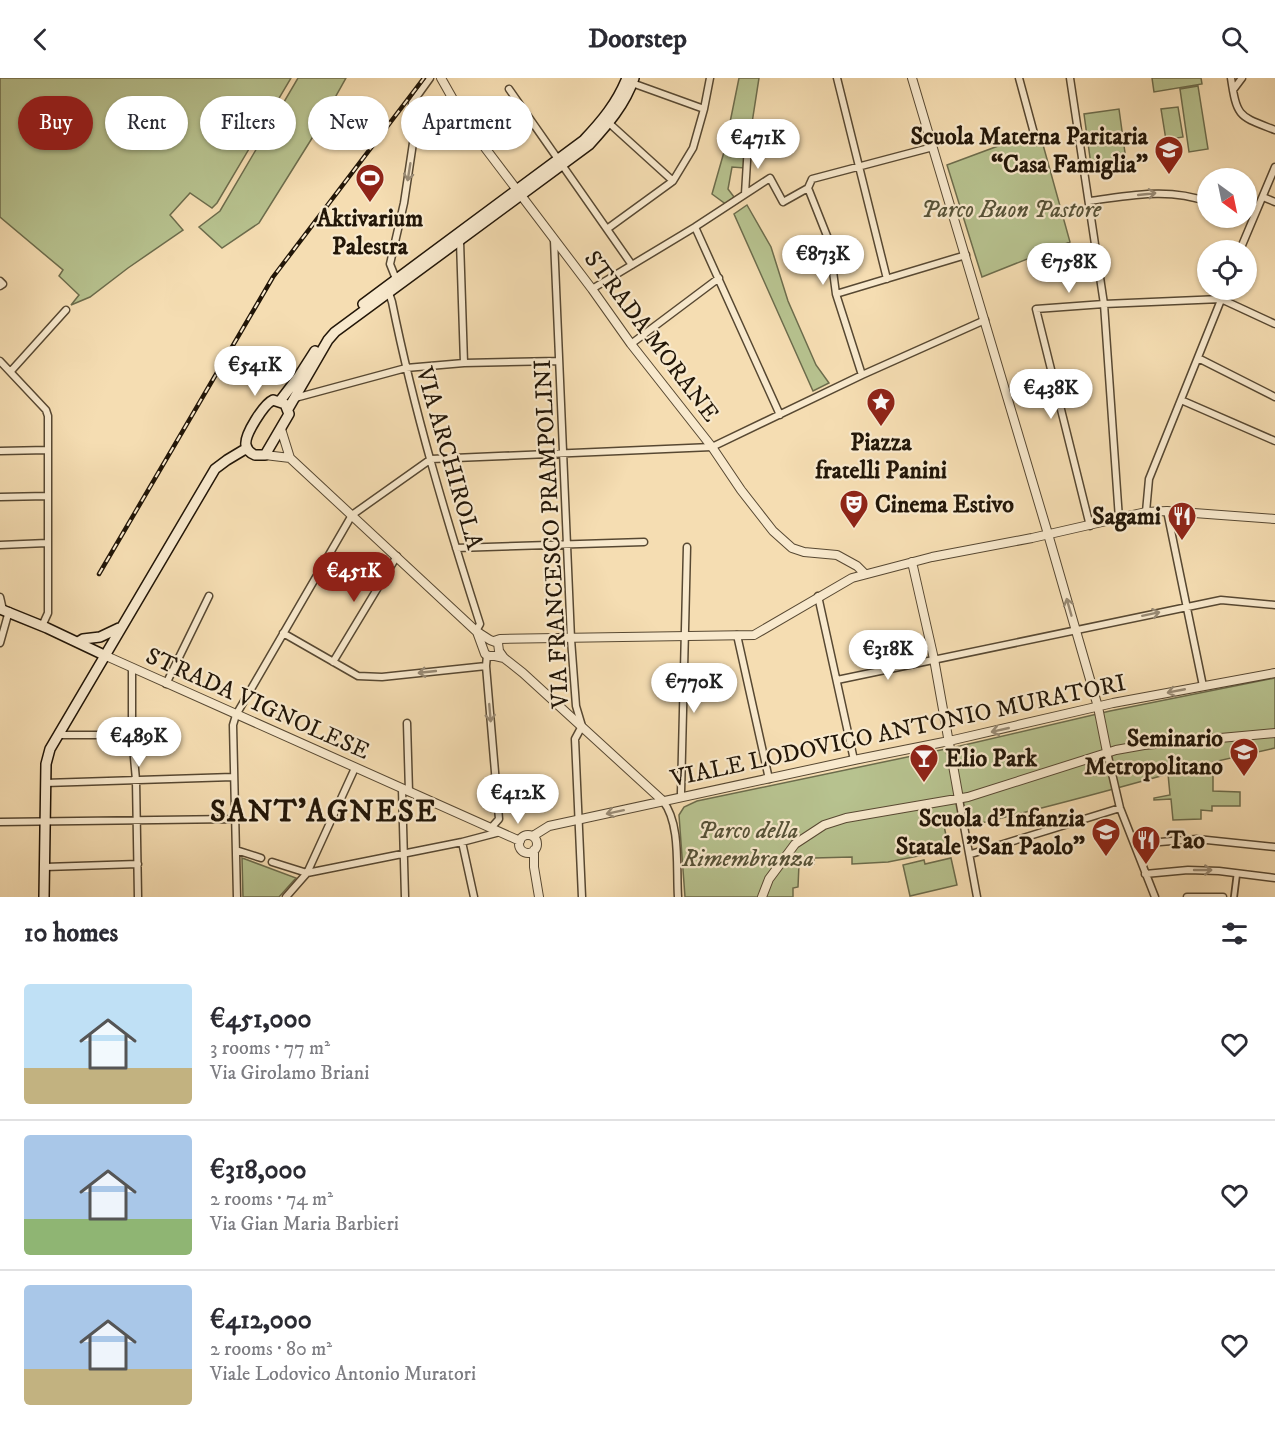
<!DOCTYPE html>
<meta charset="utf-8">
<style>
:root{--surface:#fff;--page:#f7f7f7;--text:#2b2b33;--muted:#7c7c81;--line:#e1e1e2;--accent:#8f2418}
body{margin:0;font-family:"IM FELL DW Pica",serif;background:var(--page);color:var(--text);height:100vh;display:flex;flex-direction:column;font-size:22px;white-space:nowrap}
*{box-sizing:border-box;margin:0}
p{font-size:20px;color:var(--muted)}
.icon{flex:none;width:33px;height:33px;fill:none;stroke:currentColor;stroke-width:2;stroke-linecap:round;stroke-linejoin:round}
.map{position:relative;height:819px;overflow:hidden}
.sheet{display:flex;flex-direction:column;background:var(--surface);flex:1}
.sheet>*{flex:none}
.guide{position:absolute;left:18px;top:18px;width:600px;height:54px;display:flex;gap:12px}
.needle{width:39px;rotate:147deg}
.tools{position:absolute;left:1197px;top:90px;display:grid;gap:12px}
.tools a{display:grid;place-items:center;width:60px;height:60px;border-radius:50%;background:var(--surface);box-shadow:0 2px 4px #0004;font-size:30px}
.price{position:absolute;translate:-50% -51px;padding:0 14px;border-radius:21px;background:#fff;color:#222;font-size:20px;line-height:39px;filter:drop-shadow(0 2px 3px #0008)}
.price::after{content:'';position:absolute;left:50%;top:36px;width:18px;height:14px;margin-left:-9px;background:inherit;clip-path:polygon(0 0,100% 0,50% 100%)}
.price.current{background:var(--accent);color:#fff}
ul{padding:0;list-style:none}
li{display:flex;align-items:center;gap:18px;height:150px;padding:0 24px}
li+li{border-top:2px solid var(--line)}
li span{display:grid;place-items:center;flex:none;width:168px;height:120px;border-radius:6px;color:#555}
li>.icon{margin-inline-start:auto}
span .icon{width:72px;height:72px;fill:#fffc;stroke-width:1}
li b{font-size:26px}
h2{display:flex;justify-content:space-between;align-items:center;height:72px;padding:0 24px;font-size:26px}
.pill{padding:0 21px;border-radius:27px;background:var(--surface);box-shadow:0 2px 4px #0004;font-size:21px;line-height:54px}
.pill.current{background:var(--accent);color:#fff}
header{display:flex;justify-content:space-between;align-items:center;height:78px;padding:0 24px;background:var(--surface);font-size:27px;font-weight:700}
.map>svg:first-child{display:block}
.green{fill:#b7c28f;stroke:#6c6c4c;stroke-width:1.5}
.lines{fill:none;stroke-linecap:round;stroke-linejoin:round}
.pedestrian-casing{stroke:#574832;stroke-width:8}
.minor-casing{stroke:#574832;stroke-width:9}
.tertiary-casing{stroke:#574832;stroke-width:10}
.secondary-casing{stroke:#221608;stroke-width:12}
.pedestrian{stroke:#f8e9cd;stroke-width:4.5}
.minor{stroke:#f8e9cd;stroke-width:6}
.tertiary{stroke:#f8e9cd;stroke-width:8}
.secondary{stroke:#f8e9cd;stroke-width:9}
.rail-casing{stroke:#221608;stroke-width:4.5}
.rail{stroke:#f8e9cd;stroke-width:2;stroke-dasharray:7;stroke-linecap:butt}
.oneway{stroke:#988a74}
.labels{text-anchor:middle;stroke-width:4.5;stroke-linejoin:round;paint-order:stroke}
.poi-label{font-size:24px;font-weight:bold;fill:#221608;stroke:#f8e9cd;text-anchor:end}
.park-label{font-size:24px;font-style:italic;fill:#565237;stroke:#f8e9cd}
.street-label{font-size:24px;fill:#221608;stroke:#f8e9cd}
.district-label{font-size:30px;font-weight:bold;letter-spacing:1.5px;fill:#221608;stroke:#f8e9cd}
</style>
<header><svg class="icon" aria-label="back" viewBox="0 0 24 24"><path d="M15 5l-7 7 7 7"/></svg>Doorstep<svg class="icon" aria-label="search" viewBox="0 0 24 24"><circle cx="10" cy="10" r="6"/><path d="M15 15l6 6"/></svg></header>
<div class="map">
<svg width="1275" height="819" viewBox="0 0 1275 819">
<rect width="100%" height="100%" fill="#f5ddb2"/>
<filter id="stains"><feTurbulence type="fractalNoise" baseFrequency=".00333" numOctaves="4"/><feColorMatrix values="0 0 0 0 .2 0 0 0 0 .09 0 0 0 0 .02 0 0 0 .5 -.17"/></filter>
<radialGradient id="worn" r=".72"><stop offset=".6" stop-color="#630" stop-opacity="0"/><stop offset="1" stop-color="#630" stop-opacity=".3"/></radialGradient>
<path class="green" d="M0 0H291L217 125 212 130 190 115 170 137 183 152 128 190 90 219 71 227 79 217 59 198 63 192 0 139Z
M298 0H346L314 57 259 145 222 170 199 149 220 133Z
M739 0H759L745 90 732 89 728 111 734 119 727 127 712 116 724 74Z
M1152 0H1201L1202 6 1154 14Z
M1198 8 1208 71 1189 74 1180 11Z
M1178 29 1183 59 1166 62 1161 31Z
M1119 31 1126 82 1091 87 1084 36Z
M1025 58 1042 63 1070 164 982 199 947 87Z
M747 127 771 169 788 223 816 287 829 305 813 313 734 136Z
M1275 600V670L1213 684V713L1240 714V728H1212V733L1201 732V741L1173 742 1171 721 1154 722V720L1170 717 1168 696C1100 715 1029 734 960 750L954 737 942 738 949 772 888 784 852 786V779L814 780V786H799L798 809 793 810V819H685L679 737 684 729 697 723 960 668 1110 633Z
M242 780 245 781 296 800 279 819H243Z
M951 780 957 807 910 818 903 787 924 782 925 786Z"/>
<g class="lines">
<g class="pedestrian-casing">
<path id="pedestrian" d="M1234 819 1237 795"/>
</g>
<g class="minor-casing">
<path id="minor" d="M837 0 887 201
M1019 0 1035 59
M1070 0 1104 226 1119 441
M1231 0C1237 40 1239 38 1275 52
M632 5 704 31
M509 11 632 187
M1233 12 1242 0
M609 45 673 103
M808 110 829 163 836 216 862 297
M745 116 748 67
M1263 119 1275 124
M1089 123C1129 118 1168 109 1208 124
M695 149 780 337
M607 151 673 103 693 70 704 31 710 0
M554 162 571 561 576 628 582 648 575 661 582 819
M460 163 464 285
M1240 172 1275 89
M396 201 390 186 404 125 413 65 412 25 430 0
M0 203 3 206 0 208
M592 211 695 149 770 100 783 124 808 110 812 101 933 69
M389 215 392 224C414 333 446 440 480 546L476 553
M836 216 966 177
M631 266 719 200
M1198 280 1275 319
M0 283 46 332 48 338V535L42 548
M11 293 66 232
M295 320 406 290 464 285 558 283
M1181 322 1275 363
M0 373 48 372
M0 419 47 418
M1167 433 1203 608
M1146 434 1149 401 1225 212
M1090 448 1036 231 1104 226 1221 221 1275 246
M0 467 47 465
M456 470 644 464
M818 518 854 682
M0 519 3 532
M283 555 358 598 382 599 486 588
M737 557 769 701
M0 565 9 533
M487 577 486 588 499 741 491 750
M333 584 397 478
M132 590V657L136 702 138 819
M837 602 1221 522 1275 527
M166 606 209 518
M407 645 409 714
M58 657H132
M1107 674 1120 730 1155 819
M45 705 233 699
M402 711 405 819
M681 715 687 469
M959 721 977 819
M663 723C681 746 676 790 678 819
M0 744 234 741
M462 764 474 819
M1135 766 1197 761 1275 769
M236 772 261 780
M971 776 1120 730
M272 784 307 795 286 819
M45 789 138 786
M307 795 462 764 500 754
M307 795 355 690
M1145 796 1188 792 1219 793 1275 800
M237 819 233 647 236 637 352 437 431 381 712 369 862 297 985 242
M1187 819H1223"/>
</g>
<g class="tertiary-casing">
<path id="tertiary" d="M441 0 467 46 592 211 631 266 712 369 741 412 773 453 792 470 804 474 837 477 857 488 865 496
M912 0 1048 456 1098 629 1107 674
M281 351 290 380 476 553 490 562 498 565 499 573 504 580
M265 377 290 380
M912 484 934 581 959 721
M477 554 485 576 489 578H495L504 580 523 595 663 723
M494 563 500 561 754 557 852 500 932 479 1032 460 1146 434 1167 433 1275 441
M104 577 520 763
M519 766a9 9 0 1 1 18 0a9 9 0 1 1-18 0Z
M533 758 549 748 854 682 949 663 1113 625 1275 595
M534 772V789L539 819
M762 819 769 801 795 766 824 747 846 740 968 719 1116 672 1144 667 1275 655"/>
</g>
<g class="secondary-casing">
<path id="secondary" d="M363 226 584 62C602 43 617 25 627 0
M273 322 285 326 289 336 265 377H255C250 375 247 372 246 367 244 357 264 326 273 322Z
M280 323 299 298 315 273
M288 331 328 262 335 254 589 67C607 47 625 27 634 0
M0 531 47 550 104 577
M78 564 83 561 100 559 119 550
M44 819 46 686 50 671 215 391 227 382 247 370"/>
</g>
<use href="#pedestrian" class="pedestrian"/>
<use href="#minor" class="minor"/>
<use href="#tertiary" class="tertiary"/>
<use href="#secondary" class="secondary"/>
<g class="rail-casing">
<path id="rail" d="M99 496 273 199 424 0"/>
</g>
<use href="#rail" class="rail"/>
</g>
<defs><path id="oneway-shaft" d="M-6 0H5M1.5-3L5.5 0L1.5 3" fill="none" stroke-width="1.6" stroke-linecap="round" stroke-linejoin="round" transform="scale(1.5)"/></defs>
<g class="oneway">
<use href="#oneway-shaft" transform="translate(409 94) rotate(99)"/>
<use href="#oneway-shaft" transform="translate(1147 116) rotate(-6)"/>
<use href="#oneway-shaft" transform="translate(1069 529) rotate(-106)"/>
<use href="#oneway-shaft" transform="translate(1151 536) rotate(-12)"/>
<use href="#oneway-shaft" transform="translate(427 594) rotate(174)"/>
<use href="#oneway-shaft" transform="translate(1176 613) rotate(169)"/>
<use href="#oneway-shaft" transform="translate(490 635) rotate(85)"/>
<use href="#oneway-shaft" transform="translate(1000 652) rotate(167)"/>
<use href="#oneway-shaft" transform="translate(615 734) rotate(168)"/>
<use href="#oneway-shaft" transform="translate(1203 792)"/>
</g>
<defs>
<g id="school-pin" transform="scale(1.5)"><path d="M0 17L-7.5 6A9.5 9.5 0 1 1 7.5 6Z" fill="#8f2418" stroke="#f8e9cd"/><path d="M0-5L7-2L0 1L-7-2ZM-4 1L0 2.5L4 1V4Q0 6-4 4Z" fill="#fff"/></g>
<g id="stadium-pin" transform="scale(1.5)"><path d="M0 17L-7.5 6A9.5 9.5 0 1 1 7.5 6Z" fill="#8f2418" stroke="#f8e9cd"/><path d="M0-5a6.5 5 0 1 0 0 10a6.5 5 0 1 0 0-10ZM-3.5-1.8h7v3.6h-7Z" fill="#fff"/></g>
<g id="sight-pin" transform="scale(1.5)"><path d="M0 17L-7.5 6A9.5 9.5 0 1 1 7.5 6Z" fill="#8f2418" stroke="#f8e9cd"/><path d="M0-6L1.8-2.2L6-1.7L2.9 1.2L3.7 5.4L0 3.3L-3.7 5.4L-2.9 1.2L-6-1.7L-1.8-2.2Z" fill="#fff"/></g>
<g id="theatre-pin" transform="scale(1.5)"><path d="M0 17L-7.5 6A9.5 9.5 0 1 1 7.5 6Z" fill="#8f2418" stroke="#f8e9cd"/><path d="M-5-5.5Q0-4 5-5.5V0Q5 5 0 6Q-5 5-5 0ZM-3.3-2.5H-1v1.5H-3.3ZM1-2.5H3.3v1.5H1ZM-2.8 1Q0 5.5 2.8 1Z" fill="#fff"/></g>
<g id="restaurant-pin" transform="scale(1.5)"><path d="M0 17L-7.5 6A9.5 9.5 0 1 1 7.5 6Z" fill="#8f2418" stroke="#f8e9cd"/><path d="M-5-6h1v4h1v-4h1v4h1v-4h1v5L-1.5 .5V6h-2V.5L-5-1ZM5-6V6H3V1.5H1.5Q1.5-4 5-6Z" fill="#fff"/></g>
<g id="university-pin" transform="scale(1.5)"><path d="M0 17L-7.5 6A9.5 9.5 0 1 1 7.5 6Z" fill="#8f2418" stroke="#f8e9cd"/><path d="M0-5L7-2L0 1L-7-2ZM-4 1L0 2.5L4 1V4Q0 6-4 4Z" fill="#fff"/></g>
<g id="bar-pin" transform="scale(1.5)"><path d="M0 17L-7.5 6A9.5 9.5 0 1 1 7.5 6Z" fill="#8f2418" stroke="#f8e9cd"/><path d="M-6-5H6L.8 .8V4.5H3.5V6h-7V4.5H-.8V.8Z" fill="#fff"/></g>
</defs>
<g fill-rule="evenodd">
<use href="#school-pin" x="1169" y="72"/>
<use href="#stadium-pin" x="370" y="100"/>
<use href="#sight-pin" x="881" y="324"/>
<use href="#theatre-pin" x="854" y="426"/>
<use href="#restaurant-pin" x="1182" y="438"/>
<use href="#university-pin" x="1244" y="674"/>
<use href="#bar-pin" x="924" y="680"/>
<use href="#school-pin" x="1106" y="754"/>
<use href="#restaurant-pin" x="1146" y="762"/>
</g>
<g class="labels">
<g class="poi-label">
<text x="1148" y="66">Scuola Materna Paritaria<tspan x="1148" dy="28">“Casa Famiglia”</tspan></text>
<text x="370" y="148" text-anchor="middle">Aktivarium<tspan x="370" dy="28">Palestra</tspan></text>
<text x="881" y="372" text-anchor="middle">Piazza<tspan x="881" dy="28">fratelli Panini</tspan></text>
<text x="875" y="434" text-anchor="start">Cinema Estivo</text>
<text x="1161" y="446">Sagami</text>
<text x="1223" y="668">Seminario<tspan x="1223" dy="28">Metropolitano</tspan></text>
<text x="945" y="688" text-anchor="start">Elio Park</text>
<text x="1085" y="748">Scuola d'Infanzia<tspan x="1085" dy="28">Statale "San Paolo"</tspan></text>
<text x="1167" y="770" text-anchor="start">Tao</text>
</g>
<g class="park-label">
<text x="1011" y="139">Parco Buon Pastore</text>
<text x="748" y="760">Parco della<tspan x="748" dy="28">Rimembranza</tspan></text>
</g>
<g class="street-label">
<text transform="translate(652 258) rotate(53)" y="8">STRADA MORANE</text>
<text transform="translate(450 380) rotate(74)" y="8">VIA ARCHIROLA</text>
<text transform="translate(551 456) rotate(-93)" y="8">VIA FRANCESCO PRAMPOLINI</text>
<text transform="translate(258 625) rotate(24)" y="8">STRADA VIGNOLESE</text>
<text transform="translate(898 652) rotate(-12)" y="8">VIALE LODOVICO ANTONIO MURATORI</text>
</g>
<g class="district-label">
<text x="324" y="743">SANT'AGNESE</text>
</g>
</g>
<rect width="100%" height="100%" filter="url(#stains)"/>
<rect width="100%" height="100%" fill="url(#worn)"/>
</svg>
<div class="tools">
<a><svg class="needle" viewBox="-14 -14 28 28"><path d="M0-13l5 13h-10z" fill="#e53935"/><path d="M0 13l5-13h-10z" fill="#7c7c81"/></svg></a>
<a><svg class="icon" aria-label="locate" viewBox="0 0 24 24"><circle cx="12" cy="12" r="6"/><path d="M12 2v4M12 18v4M2 12h4M18 12h4"/></svg></a>
</div>
<b class="price" style="left:758px;top:92px">€471K</b>
<b class="price" style="left:823px;top:208px">€873K</b>
<b class="price" style="left:1069px;top:216px">€758K</b>
<b class="price" style="left:255px;top:319px">€541K</b>
<b class="price" style="left:1051px;top:342px">€438K</b>
<b class="price current" style="left:354px;top:525px">€451K</b>
<b class="price" style="left:888px;top:603px">€318K</b>
<b class="price" style="left:694px;top:636px">€770K</b>
<b class="price" style="left:139px;top:690px">€489K</b>
<b class="price" style="left:518px;top:747px">€412K</b>
<div class="guide">
<a class="pill current">Buy</a>
<a class="pill">Rent</a>
<a class="pill">Filters</a>
<a class="pill">New</a>
<a class="pill">Apartment</a>
</div>
</div>
<section class="sheet">
<h2>10 homes<svg class="icon" aria-label="filters" viewBox="0 0 24 24"><path d="M4 7h16M4 17h16"/><circle cx="9" cy="7" r="2"/><circle cx="15" cy="17" r="2"/></svg></h2>
<ul>
<li><span style="background:linear-gradient(#bfe0f5 70%,#c2b280 0)"><svg class="icon" aria-label="home" viewBox="0 0 24 24"><path d="M3 11l9-7 9 7M6 9v11h12V9"/></svg></span><div><b>€451,000</b><p>3 rooms · 77 m²</p><p>Via Girolamo Briani</p></div><svg class="icon" aria-label="heart" viewBox="0 0 24 24"><path d="M12 20l-8-8c-3-5 5-10 8-4 3-6 11-1 8 4z"/></svg></li>
<li><span style="background:linear-gradient(#a9c7e8 70%,#8fb573 0)"><svg class="icon" aria-label="home" viewBox="0 0 24 24"><path d="M3 11l9-7 9 7M6 9v11h12V9"/></svg></span><div><b>€318,000</b><p>2 rooms · 74 m²</p><p>Via Gian Maria Barbieri</p></div><svg class="icon" aria-label="heart" viewBox="0 0 24 24"><path d="M12 20l-8-8c-3-5 5-10 8-4 3-6 11-1 8 4z"/></svg></li>
<li><span style="background:linear-gradient(#a9c7e8 70%,#c2b280 0)"><svg class="icon" aria-label="home" viewBox="0 0 24 24"><path d="M3 11l9-7 9 7M6 9v11h12V9"/></svg></span><div><b>€412,000</b><p>2 rooms · 80 m²</p><p>Viale Lodovico Antonio Muratori</p></div><svg class="icon" aria-label="heart" viewBox="0 0 24 24"><path d="M12 20l-8-8c-3-5 5-10 8-4 3-6 11-1 8 4z"/></svg></li>
</ul>
</section>
